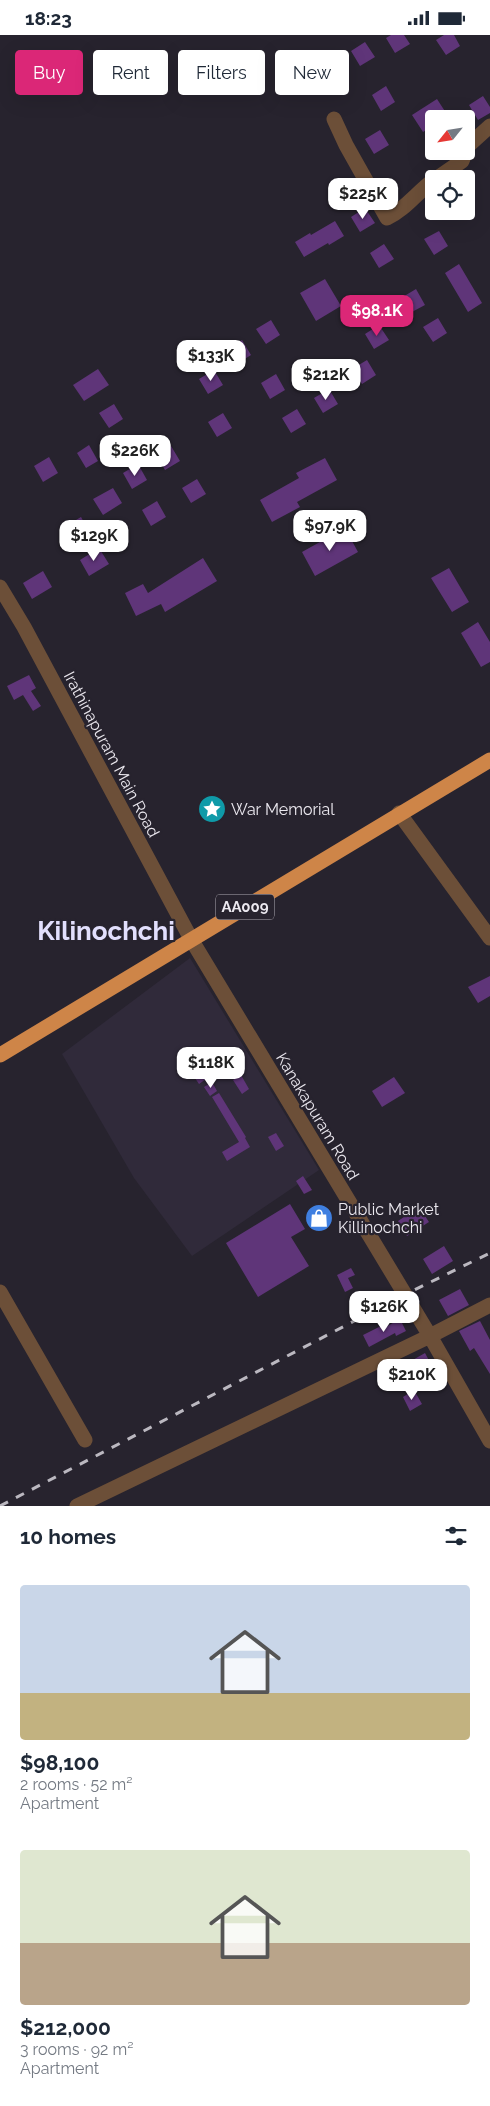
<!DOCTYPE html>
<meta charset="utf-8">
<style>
:root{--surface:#fff;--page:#f6f6f7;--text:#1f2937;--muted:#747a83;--accent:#db2777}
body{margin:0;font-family:Raleway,sans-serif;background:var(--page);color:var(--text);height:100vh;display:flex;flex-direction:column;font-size:19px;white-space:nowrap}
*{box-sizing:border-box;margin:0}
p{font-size:16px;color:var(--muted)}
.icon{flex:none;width:28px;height:28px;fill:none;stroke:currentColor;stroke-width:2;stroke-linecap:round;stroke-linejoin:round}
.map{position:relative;height:1471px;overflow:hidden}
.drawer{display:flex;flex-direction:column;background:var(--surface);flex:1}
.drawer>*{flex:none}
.hud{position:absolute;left:15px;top:15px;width:460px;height:45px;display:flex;gap:10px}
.needle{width:32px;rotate:240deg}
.controls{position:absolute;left:425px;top:75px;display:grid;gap:10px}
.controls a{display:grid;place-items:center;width:50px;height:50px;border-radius:5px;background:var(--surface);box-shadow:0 5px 20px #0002;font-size:25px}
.price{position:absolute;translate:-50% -42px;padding:0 11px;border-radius:10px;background:#fff;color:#222;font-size:16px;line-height:32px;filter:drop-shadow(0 1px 2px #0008)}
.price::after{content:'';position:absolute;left:50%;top:30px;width:15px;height:11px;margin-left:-8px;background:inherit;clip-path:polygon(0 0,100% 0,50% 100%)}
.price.selected{background:var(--accent);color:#fff}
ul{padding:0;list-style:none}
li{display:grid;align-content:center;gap:10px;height:265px;padding:0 20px}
li span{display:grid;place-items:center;height:155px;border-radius:5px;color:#555}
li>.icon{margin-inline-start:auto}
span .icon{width:90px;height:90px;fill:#fffc;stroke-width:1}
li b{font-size:21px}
h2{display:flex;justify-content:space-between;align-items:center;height:60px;padding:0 20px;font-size:21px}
.tag{padding:0 18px;border-radius:5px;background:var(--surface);box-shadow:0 5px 20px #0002;font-size:18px;line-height:45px}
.tag.selected{background:var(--accent);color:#fff}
.status{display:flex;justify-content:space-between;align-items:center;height:35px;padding:0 25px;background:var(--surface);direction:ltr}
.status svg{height:14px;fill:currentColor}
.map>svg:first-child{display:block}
.built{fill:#302a3a}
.building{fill:#5f3579}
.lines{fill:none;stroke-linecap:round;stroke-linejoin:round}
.minor{stroke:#6c4f38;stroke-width:15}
.highway{stroke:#ce8548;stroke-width:15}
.rail{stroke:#bbb8c0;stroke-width:3;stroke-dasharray:9 9;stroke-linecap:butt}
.labels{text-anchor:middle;stroke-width:4.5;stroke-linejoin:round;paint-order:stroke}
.shield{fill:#27232e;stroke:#b0adb5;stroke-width:1}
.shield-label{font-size:15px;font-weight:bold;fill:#ebe8ef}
.street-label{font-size:16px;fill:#ebe8ef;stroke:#27232e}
.poi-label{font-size:16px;fill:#ebe8ef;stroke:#27232e;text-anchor:start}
.town-label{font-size:26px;font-weight:bold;fill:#e2dffd;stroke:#27232e}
</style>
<div class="status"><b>18:23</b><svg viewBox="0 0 49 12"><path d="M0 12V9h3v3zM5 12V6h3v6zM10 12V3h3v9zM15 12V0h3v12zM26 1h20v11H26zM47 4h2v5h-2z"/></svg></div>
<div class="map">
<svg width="490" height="1471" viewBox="0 0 490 1471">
<rect width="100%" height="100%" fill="#27232e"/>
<path class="built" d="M190 923 319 1135 192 1221 134 1143 62 1019Z"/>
<path class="building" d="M391 0H404L410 9 395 18 386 3Z
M444 0H454L460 11 446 20 436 5Z
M365 7 375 22 360 31 351 16Z
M386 51 395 67 381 76 372 60Z
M483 61 490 72V78L478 85 469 70Z
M437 64 450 84H434V90L423 97 412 80Z
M380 95 389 110 374 119 365 104Z
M365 173 375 188 360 197 351 182Z
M335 186 344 201 329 210 328 208 304 222 295 207 310 198 311 200Z
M439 196 448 211 434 220 424 204Z
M384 209 394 224 379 233 370 218Z
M459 229 482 268 468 277 445 238Z
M325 244 341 271 316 286 300 258Z
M416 254 425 270 410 278 401 263Z
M438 283 447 298 433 307 423 292Z
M271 285 280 300 266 309 256 294Z
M379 290 389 305 374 314 365 299Z
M242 305 251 320 237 329 228 314Z
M367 325 376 340 362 349 352 334Z
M98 334 109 350 84 366 73 350Z
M214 335 223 350 208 359 199 344Z
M276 339 285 355 270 364 261 348Z
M329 354 338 369 323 378 314 363Z
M114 369 123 384 109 393 99 378Z
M297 374 306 389 291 398 282 383Z
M223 378 232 393 217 402 208 387Z
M89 410 98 426 86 433 77 418Z
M171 411 180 426 165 435 156 419Z
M49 422 58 438 43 447 34 431Z
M325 423 337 445 297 467 300 472 272 487 260 465 299 443 296 438Z
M138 429 147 445 132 454 123 438Z
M197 444 206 459 191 468 182 453Z
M113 453 122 468 103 480 93 464Z
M157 466 166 482 151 491 142 475Z
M81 482 90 498 71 510 61 494Z
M345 493 358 517 315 541 302 517Z
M99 513 109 529 89 541 80 525Z
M203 523 217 546 165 577 161 569 136 581 125 558 143 549 148 558Z
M449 533 469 567 452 577 431 543Z
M43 536 52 552 32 564 23 548Z
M478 587 490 607V627L481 632 461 598Z
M29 640 36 653 31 656 41 671 33 676 23 660 14 665 7 651Z
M490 941V961L478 968 468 952Z
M201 1035 206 1044 199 1049 193 1040Z
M241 1040 249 1054 242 1059 233 1045Z
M394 1042 405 1058 382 1072 372 1056Z
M212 1047 217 1056 210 1061 204 1052Z
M219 1058 246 1102 245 1103 250 1112 227 1126 222 1117 239 1107 212 1062Z
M276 1098 284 1111 276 1116 268 1102Z
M303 1141 312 1155 304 1159 296 1146Z
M290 1169 305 1194 291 1202 309 1231 258 1262 226 1208Z
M419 1172 429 1187 407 1201 398 1186Z
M444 1211 453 1226 432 1239 423 1224Z
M351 1233 355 1240 348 1243 353 1253 345 1257 337 1240Z
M460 1254 469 1270 448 1281 439 1265Z
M400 1284 406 1296 396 1301 395 1298 369 1312 363 1300 381 1291 382 1294Z
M480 1286 490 1305V1339L474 1313 470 1316 459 1296Z
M425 1318 433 1333 418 1340 411 1326Z
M414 1355 422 1369 410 1376 403 1362Z"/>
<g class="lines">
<path class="minor" d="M334 84 346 110 387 183C406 174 417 157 434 145
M466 116 469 110 490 91
M436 144 462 126 466 116
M0 552 24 592 191 904 430 1301 490 1406
M399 778 490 903
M0 1257 85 1405
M77 1471 430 1301 490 1270"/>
<path class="highway" d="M0 1020 490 725"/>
<path class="rail" d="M0 1471 404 1260 490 1218"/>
</g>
<defs>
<g id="sight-disc" transform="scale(1.4375)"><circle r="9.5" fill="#0f9aa8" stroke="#27232e"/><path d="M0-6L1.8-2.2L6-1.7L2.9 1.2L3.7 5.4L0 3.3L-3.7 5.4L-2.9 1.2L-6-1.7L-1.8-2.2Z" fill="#fff"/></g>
<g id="shop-disc" transform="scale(1.4375)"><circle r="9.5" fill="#3f7fe0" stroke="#27232e"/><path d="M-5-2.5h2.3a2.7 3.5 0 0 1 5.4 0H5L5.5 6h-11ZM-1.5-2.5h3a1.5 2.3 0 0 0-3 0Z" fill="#fff"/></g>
</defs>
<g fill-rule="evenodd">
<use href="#sight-disc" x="212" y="774"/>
<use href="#shop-disc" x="319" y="1183"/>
</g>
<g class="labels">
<rect class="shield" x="216" y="859.5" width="58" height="25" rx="4"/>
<g class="shield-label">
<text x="245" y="877">AA009</text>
</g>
<g class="street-label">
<text transform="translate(112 719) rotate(62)" y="6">Irathinapuram Main Road</text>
<text transform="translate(318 1081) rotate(59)" y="6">Kanakapuram Road</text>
</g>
<g class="poi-label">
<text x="231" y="780">War Memorial</text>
<text x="338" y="1180">Public Market<tspan x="338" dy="18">Killinochchi</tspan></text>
</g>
<g class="town-label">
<text x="106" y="905">Kilinochchi</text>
</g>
</g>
</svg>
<div class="controls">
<a><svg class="needle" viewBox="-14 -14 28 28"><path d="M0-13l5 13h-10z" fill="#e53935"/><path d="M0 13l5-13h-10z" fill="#747a83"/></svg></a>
<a><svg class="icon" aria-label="locate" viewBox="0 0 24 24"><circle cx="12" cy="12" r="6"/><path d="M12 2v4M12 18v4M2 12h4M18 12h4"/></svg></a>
</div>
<b class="price" style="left:363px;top:185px">$225K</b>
<b class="price selected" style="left:377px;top:302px">$98.1K</b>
<b class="price" style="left:211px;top:347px">$133K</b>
<b class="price" style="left:326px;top:366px">$212K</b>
<b class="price" style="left:135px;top:442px">$226K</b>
<b class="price" style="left:330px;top:517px">$97.9K</b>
<b class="price" style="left:94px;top:527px">$129K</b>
<b class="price" style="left:211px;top:1054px">$118K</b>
<b class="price" style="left:384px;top:1298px">$126K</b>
<b class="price" style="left:412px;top:1366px">$210K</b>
<div class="hud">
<a class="tag selected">Buy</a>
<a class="tag">Rent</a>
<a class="tag">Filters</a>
<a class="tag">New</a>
</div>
</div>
<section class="drawer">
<h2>10 homes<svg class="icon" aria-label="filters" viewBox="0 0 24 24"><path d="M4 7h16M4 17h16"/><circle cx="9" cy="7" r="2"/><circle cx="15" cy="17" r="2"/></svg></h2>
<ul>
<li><span style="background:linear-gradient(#c9d6e8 70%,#c2b280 0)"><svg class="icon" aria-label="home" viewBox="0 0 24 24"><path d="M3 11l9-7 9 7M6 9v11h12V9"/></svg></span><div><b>$98,100</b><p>2 rooms · 52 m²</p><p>Apartment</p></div></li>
<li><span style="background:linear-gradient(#dfe7d0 60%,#b9a48a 0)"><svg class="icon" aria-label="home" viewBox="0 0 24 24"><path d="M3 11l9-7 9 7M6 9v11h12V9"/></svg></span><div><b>$212,000</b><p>3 rooms · 92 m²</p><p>Apartment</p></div></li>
</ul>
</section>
